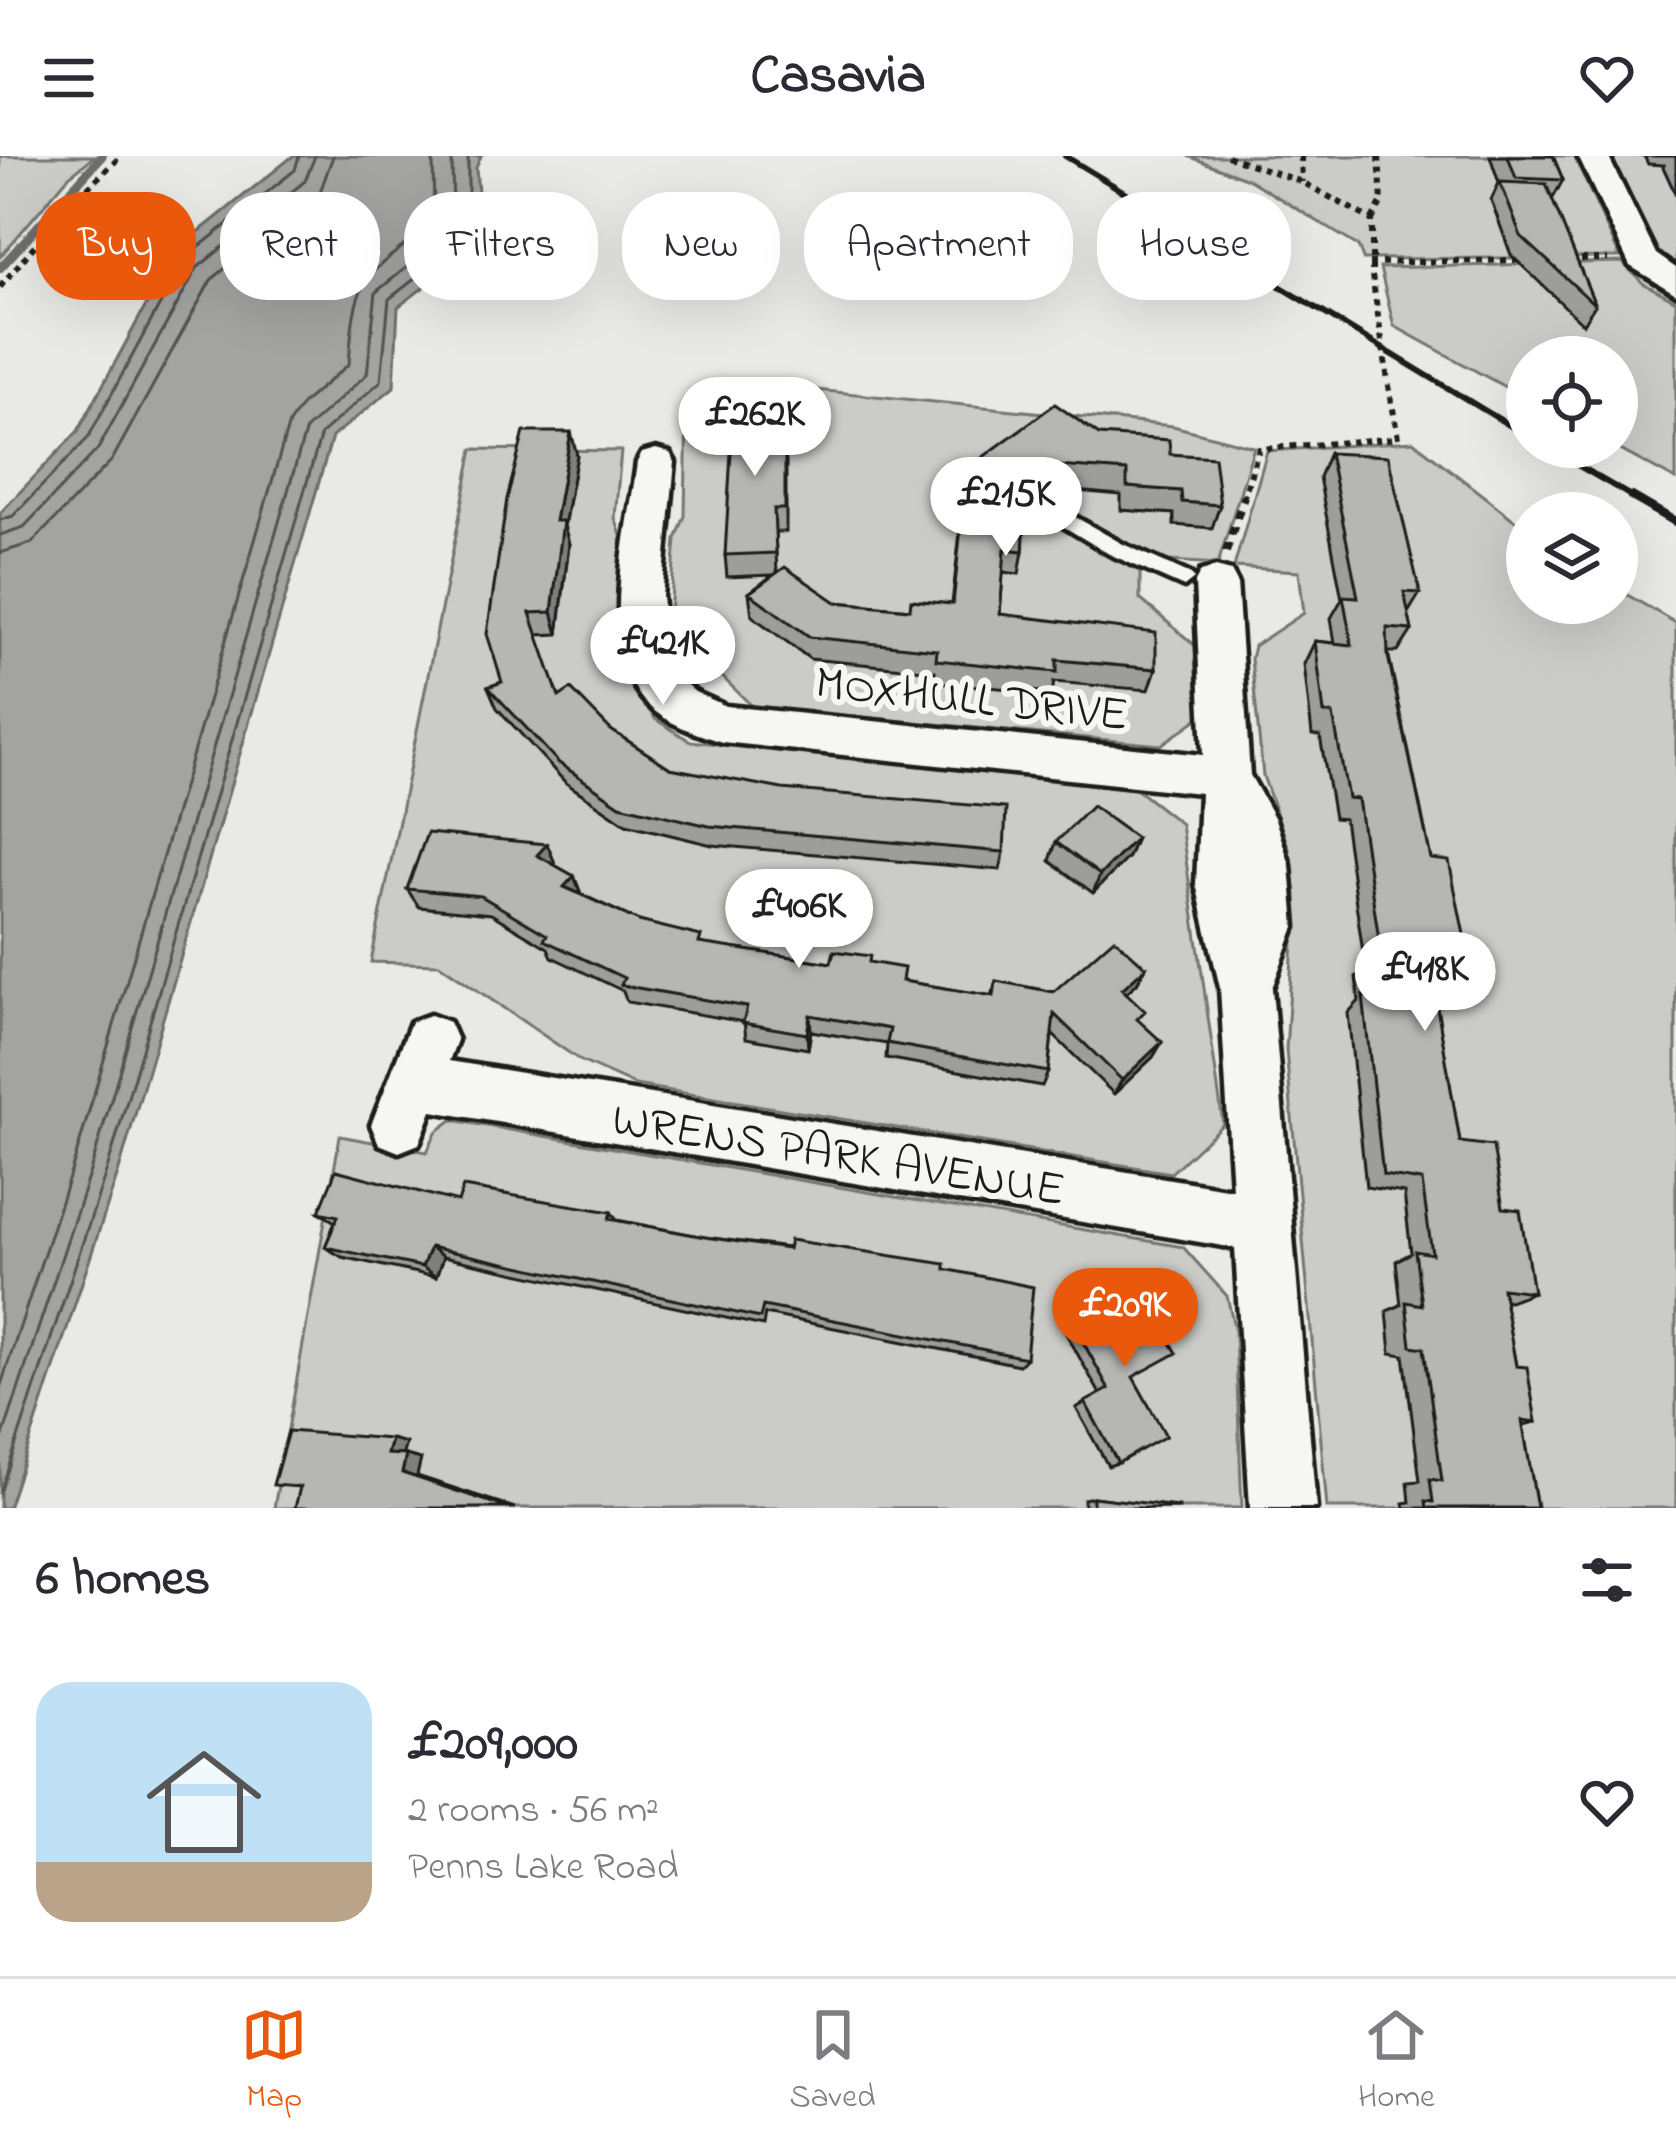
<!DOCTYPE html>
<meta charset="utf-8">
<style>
:root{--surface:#fff;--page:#f7f7f7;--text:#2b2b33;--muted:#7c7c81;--line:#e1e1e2;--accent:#ea580c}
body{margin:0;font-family:"Indie Flower",sans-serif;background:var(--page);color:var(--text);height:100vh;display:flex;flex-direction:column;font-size:45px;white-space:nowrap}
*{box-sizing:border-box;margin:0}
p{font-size:39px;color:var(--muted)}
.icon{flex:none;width:66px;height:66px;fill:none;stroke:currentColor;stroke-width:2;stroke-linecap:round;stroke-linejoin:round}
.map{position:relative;height:1352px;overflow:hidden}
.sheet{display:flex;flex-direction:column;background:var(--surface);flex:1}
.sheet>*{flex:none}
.hud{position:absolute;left:36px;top:36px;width:1605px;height:108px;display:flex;gap:24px}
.buttons{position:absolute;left:1506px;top:180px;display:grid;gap:24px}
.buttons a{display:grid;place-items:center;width:132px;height:132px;border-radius:50%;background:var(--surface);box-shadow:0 12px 48px #0002;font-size:60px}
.price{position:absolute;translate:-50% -102px;padding:0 27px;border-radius:42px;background:#fff;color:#222;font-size:39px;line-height:78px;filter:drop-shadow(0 3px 6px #0008)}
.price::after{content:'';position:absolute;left:50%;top:72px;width:36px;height:27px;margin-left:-18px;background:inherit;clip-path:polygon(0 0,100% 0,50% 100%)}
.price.current{background:var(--accent);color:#fff}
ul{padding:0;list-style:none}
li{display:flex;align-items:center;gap:36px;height:300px;padding:0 36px}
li+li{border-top:3px solid var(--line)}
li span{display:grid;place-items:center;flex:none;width:336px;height:240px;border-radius:36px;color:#555}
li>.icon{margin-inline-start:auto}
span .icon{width:144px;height:144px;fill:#fffc;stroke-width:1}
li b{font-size:51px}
h2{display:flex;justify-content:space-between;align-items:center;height:144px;padding:0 36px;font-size:51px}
.chip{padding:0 42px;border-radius:48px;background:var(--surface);box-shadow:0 12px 48px #0002;font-size:42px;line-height:108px}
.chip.current{background:var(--accent);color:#fff}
header{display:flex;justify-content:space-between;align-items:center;height:156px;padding:0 36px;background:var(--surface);font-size:54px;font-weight:800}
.tab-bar{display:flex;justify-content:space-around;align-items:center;height:168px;border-top:3px solid var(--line);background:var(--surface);font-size:33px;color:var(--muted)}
.tab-bar a{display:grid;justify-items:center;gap:6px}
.tab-bar .current{color:var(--accent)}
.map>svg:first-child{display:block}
.green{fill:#cbcbc7;stroke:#747472;stroke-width:3}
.water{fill:#a3a3a1;stroke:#6d6d6c;stroke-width:3}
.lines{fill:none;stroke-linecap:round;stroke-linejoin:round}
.shore{stroke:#525251;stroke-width:3}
.stream{stroke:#6d6d6c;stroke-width:9}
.service-casing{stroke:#1c1c1c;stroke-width:9}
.minor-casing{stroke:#1c1c1c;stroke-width:9}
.path-far1{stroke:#1c1c1c;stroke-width:6;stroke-dasharray:6 6;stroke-linecap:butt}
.path{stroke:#1c1c1c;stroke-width:8;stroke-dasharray:9 9;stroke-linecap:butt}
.service{fill:#f6f6f2;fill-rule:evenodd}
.minor{fill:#f6f6f2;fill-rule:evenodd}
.rail-far1{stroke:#1c1c1c;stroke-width:6}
.rail{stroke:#1c1c1c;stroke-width:9}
.path-bridge{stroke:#1c1c1c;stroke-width:6;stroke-dasharray:6 6;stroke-linecap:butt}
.wall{fill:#9d9d9a;stroke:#1c1c1c;stroke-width:3}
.shaded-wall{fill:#7f7f7d;stroke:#1c1c1c;stroke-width:3}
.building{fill:#b6b6b3;stroke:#1c1c1c;stroke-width:3}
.labels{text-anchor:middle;stroke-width:12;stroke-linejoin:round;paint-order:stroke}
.street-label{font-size:48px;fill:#1c1c1c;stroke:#f6f6f2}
</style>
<header><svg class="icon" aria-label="menu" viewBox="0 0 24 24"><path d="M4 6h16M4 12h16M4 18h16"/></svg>Casavia<svg class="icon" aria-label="heart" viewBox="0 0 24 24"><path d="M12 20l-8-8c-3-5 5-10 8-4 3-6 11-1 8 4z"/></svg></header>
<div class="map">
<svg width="1676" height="1352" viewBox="0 0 1676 1352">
<rect width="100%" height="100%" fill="#e9e9e5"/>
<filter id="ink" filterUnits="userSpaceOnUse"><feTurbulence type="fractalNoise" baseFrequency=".00833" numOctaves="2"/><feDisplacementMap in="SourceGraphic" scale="24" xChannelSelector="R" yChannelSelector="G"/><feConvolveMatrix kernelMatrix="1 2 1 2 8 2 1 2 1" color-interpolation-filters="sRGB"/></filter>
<g filter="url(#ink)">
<path class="green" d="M0 0H95L69 20 0 101Z
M1188 0H1574L1620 101 1363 103 1358 90 1248 23Z
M1611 0H1676V110L1658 98Z
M1622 106 1643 127 1676 145V324L1615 291 1617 201H1527V243L1394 170 1380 112Z
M776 230 1173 270 1254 291 1218 408 1153 404 1140 415V443L1197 491 1199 562 1161 589 753 551 669 469 676 383 685 360 687 250Z
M1413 285 1527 374V447H1617V433L1676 467V1352H1327L1286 894 1296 739 1289 693 1263 620 1251 503 1254 490 1304 457 1299 415 1234 411 1267 295Z
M473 293 621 295 615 362 622 382 615 500 655 563 690 585 1136 633 1181 668 1223 968 1171 1017 635 929 581 905 439 808 371 806Z
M452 964 1183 1091 1227 1140 1235 1175 1242 1352H274L340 980 427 996 436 976Z"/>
<path class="water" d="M293 0H481L476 12 482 86 398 151 394 231 332 281 119 1014 8 1352H0V357L78 275 176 94Z"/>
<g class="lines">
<path class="shore" d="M0 364 13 360 88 282 185 102 295 14 299 0
M0 379 24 371 98 293 197 112 305 25 315 0
M0 397 32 387 112 304 211 124 320 36 333 0
M0 1232 76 1000 289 267 303 247 349 208C355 114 364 123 434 66L433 0
M0 1289 93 1006 306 273 367 218 376 136 453 74 452 0
M0 1337 108 1010 321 278 381 225 389 143 468 81V0"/>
<path class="stream" d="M0 112 102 0"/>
<g class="service-casing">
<path id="service" d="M1063 354 1123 388 1191 418 1194 423 1184 431 1109 398 1056 366V356Z"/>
</g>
<g class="minor-casing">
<path id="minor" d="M1578 0H1608L1656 98 1676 112V138L1630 110Z
M656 293 670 297 675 306 662 440 670 514 695 536 726 550 1203 599 1195 426 1201 415 1216 411 1231 415 1237 426 1250 619 1275 663 1290 709 1295 771 1272 832 1316 1352H1250L1235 1092 432 955 419 988 399 996 379 988 371 969 411 866 430 859 449 866 457 884 449 905 1232 1033 1220 832 1196 728 1200 637 722 586C697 578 667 568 648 549 595 497 629 372 637 306L642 297Z"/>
</g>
<path class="path-far1" d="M1227 0 1302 26 1372 64V120
M1301 0 1302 26
M1372 64 1382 46 1379 0
M1569 103H1608
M1369 107 1524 104
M0 131 65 53 121 0
M1243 343 1259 293 1398 282 1388 224"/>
<path class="path" d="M1226 396 1244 340
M688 496 712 518"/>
<use href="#service" class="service"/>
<use href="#minor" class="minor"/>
<path class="rail-far1" d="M1065 0 1527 280
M1546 291 1636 343"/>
<path class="rail" d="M1631 340 1676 366"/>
<path class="path-bridge" d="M1372 120 1388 224"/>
</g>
<path class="wall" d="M1490 0H1553L1563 24 1552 44 1595 149 1583 168 1511 99 1491 44 1499 27Z
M1644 0H1676V39L1663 11 1664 9 1648 8Z
M780 269 779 281 786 305V376H775L777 416 836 446 910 453 952 448 967 313 1099 279 1170 298 1220 349 1212 372 1174 369V358L1121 354V339L1053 333 1025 353 1023 395 1019 418 1003 416 1000 458 1156 513 1149 534 1054 526 1052 537 934 526 935 515 810 503 752 460 749 437 773 419 727 421 725 399Z
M1329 297 1420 437 1408 457 1412 474 1398 496H1388L1431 703 1469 803 1451 820 1431 818 1460 986 1503 1052 1533 1136 1509 1145 1504 1144 1516 1210 1536 1266 1523 1269 1537 1352H1405L1404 1347 1410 1346 1408 1326 1420 1325 1404 1199 1391 1197 1387 1155 1401 1149 1396 1105 1411 1097 1404 1037 1366 1031 1348 857 1359 845 1356 821 1365 811 1344 663 1334 662 1320 580 1312 579 1304 508 1315 485 1335 487 1331 462 1342 443 1319 321Z
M577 299 564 370 569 388 558 478 537 479 559 541 670 612 1004 696 1000 714 712 689 626 668 566 627 497 552 488 531 502 526Z
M1136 682 1128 701 1093 737 1050 705 1056 686Z
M555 707 554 709 574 720 581 738 639 765 703 788 831 807 870 806 903 825 992 840 996 825 1053 836 1146 811 1137 827 1126 837 1139 866 1162 886 1153 901 1114 938 1052 878 1048 916 1042 930 886 902 887 888 811 875 808 893 746 882 744 866 627 846 623 835 552 801 548 792 491 758 419 751 407 733Z
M458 1046 611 1056 617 1064 705 1081 945 1113 1026 1202 1019 1209 765 1158 763 1170 443 1101 436 1121 342 1101 325 1091 335 1066 319 1056Z
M1072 1166 1133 1222 1118 1307 1108 1310 1076 1252 1100 1238 1064 1174Z
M1093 1341 1179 1352H1084V1343Z"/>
<path class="shaded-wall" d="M571 276 577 299 564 370 569 388 558 478 552 456 555 365Z
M1058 310 1053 333 1023 356 1027 332Z
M1136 682 1128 701 1093 737 1100 719Z
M547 688 555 707 545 718 537 699Z
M574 720 581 738 564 731Z
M1146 811 1137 827 1113 849 1122 833Z
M810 859 811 875 808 893 807 878Z
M1162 886 1153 901 1114 938 1122 924Z
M430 1091 443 1101 436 1121 422 1111Z
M391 1283 406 1287 402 1301 387 1298Z
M406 1299 421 1303 417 1320 515 1352H508L402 1317Z"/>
<path class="building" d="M1508 0H1553L1563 24 1516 22Z
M1500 26 1546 28 1595 149 1521 80Z
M734 245H779L777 281 785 282V353H774L776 397 725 399Z
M1055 248 1099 279 1169 284 1170 298 1214 301 1220 349 1182 346 1181 335 1127 331V315L1058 310 1027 332 1023 395 1005 393 1000 458 1156 477V513L1057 504V516L936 504 937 494 810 481 749 437 785 411 836 446 910 453 911 444 953 448 967 313Z
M524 276H571L555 365H563L552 456 530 457 559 541 571 533 611 574 670 612 782 633 1006 652 1004 696 709 670 620 649 559 607 488 531 502 526 487 478 507 343Z
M1329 297 1388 300 1420 437 1404 436 1412 474 1387 472 1388 500 1431 703 1449 705 1469 803 1428 798 1460 986 1493 990 1503 1052 1520 1054 1533 1136 1502 1132 1516 1210 1527 1211 1536 1266 1522 1264 1537 1352H1427L1426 1345 1433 1346 1430 1323 1442 1325 1424 1192 1411 1190 1406 1146 1422 1149 1415 1095 1432 1098 1422 1025 1383 1019 1363 840 1377 842 1371 803 1382 804 1358 643 1348 642 1333 558 1324 557 1315 485 1352 489 1343 440 1358 441Z
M1092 650 1136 682 1100 719 1056 686Z
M427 677 547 688 537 699 574 720 564 731 639 765 701 780 699 787 831 807 834 795 870 800 869 806 904 812 902 825 994 840 996 825 1053 836 1114 782 1146 811 1122 833 1145 855 1137 863 1162 886 1122 924 1054 858 1048 916 887 887 890 873 810 859 807 878 743 867 747 851 621 829 624 822 544 784 547 779 481 740 407 733Z
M336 1014 458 1046 463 1031 611 1056 609 1063 705 1081 788 1093 790 1084 945 1108V1113L1033 1131 1026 1202 763 1150 760 1162 430 1091 422 1111 325 1091 338 1060 319 1056Z
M1137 1130 1177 1197 1133 1221 1166 1280 1118 1307 1085 1246 1109 1233 1072 1166Z
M288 1275 391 1283 387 1298 406 1299 402 1317 508 1352H295L300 1331 273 1329Z
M1093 1341 1179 1351V1352H1093Z"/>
</g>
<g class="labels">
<g class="street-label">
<text transform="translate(972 540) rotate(6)" y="17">MOXHULL DRIVE</text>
<text transform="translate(839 996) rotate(9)" y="17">WRENS PARK AVENUE</text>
</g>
</g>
</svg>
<div class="buttons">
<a><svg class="icon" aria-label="locate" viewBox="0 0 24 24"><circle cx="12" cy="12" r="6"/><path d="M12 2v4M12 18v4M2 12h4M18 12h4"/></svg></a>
<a><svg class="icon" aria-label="layers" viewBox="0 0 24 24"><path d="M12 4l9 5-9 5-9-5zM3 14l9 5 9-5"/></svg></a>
</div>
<b class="price" style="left:755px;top:323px">£262K</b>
<b class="price" style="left:1006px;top:403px">£215K</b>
<b class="price" style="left:663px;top:552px">£421K</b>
<b class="price" style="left:799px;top:815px">£406K</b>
<b class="price" style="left:1425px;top:878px">£418K</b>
<b class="price current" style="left:1125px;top:1214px">£209K</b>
<div class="hud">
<a class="chip current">Buy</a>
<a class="chip">Rent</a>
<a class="chip">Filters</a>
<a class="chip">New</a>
<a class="chip">Apartment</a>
<a class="chip">House</a>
</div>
</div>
<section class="sheet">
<h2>6 homes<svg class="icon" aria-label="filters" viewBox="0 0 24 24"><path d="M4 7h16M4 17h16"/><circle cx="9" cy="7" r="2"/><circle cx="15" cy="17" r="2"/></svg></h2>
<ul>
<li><span style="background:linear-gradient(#bfe0f5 75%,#b9a48a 0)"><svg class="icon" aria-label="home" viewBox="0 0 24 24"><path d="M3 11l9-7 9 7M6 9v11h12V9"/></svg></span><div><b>£209,000</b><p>2 rooms · 56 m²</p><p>Penns Lake Road</p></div><svg class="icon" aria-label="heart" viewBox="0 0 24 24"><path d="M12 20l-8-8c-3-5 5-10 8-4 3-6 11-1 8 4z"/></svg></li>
</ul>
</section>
<nav class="tab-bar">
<a class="current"><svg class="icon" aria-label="map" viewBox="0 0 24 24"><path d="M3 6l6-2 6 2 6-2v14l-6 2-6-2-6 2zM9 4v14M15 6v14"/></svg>Map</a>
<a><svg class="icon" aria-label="saved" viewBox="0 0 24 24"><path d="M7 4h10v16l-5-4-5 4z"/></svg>Saved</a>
<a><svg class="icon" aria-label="home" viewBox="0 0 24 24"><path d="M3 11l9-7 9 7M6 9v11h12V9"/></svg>Home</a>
</nav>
